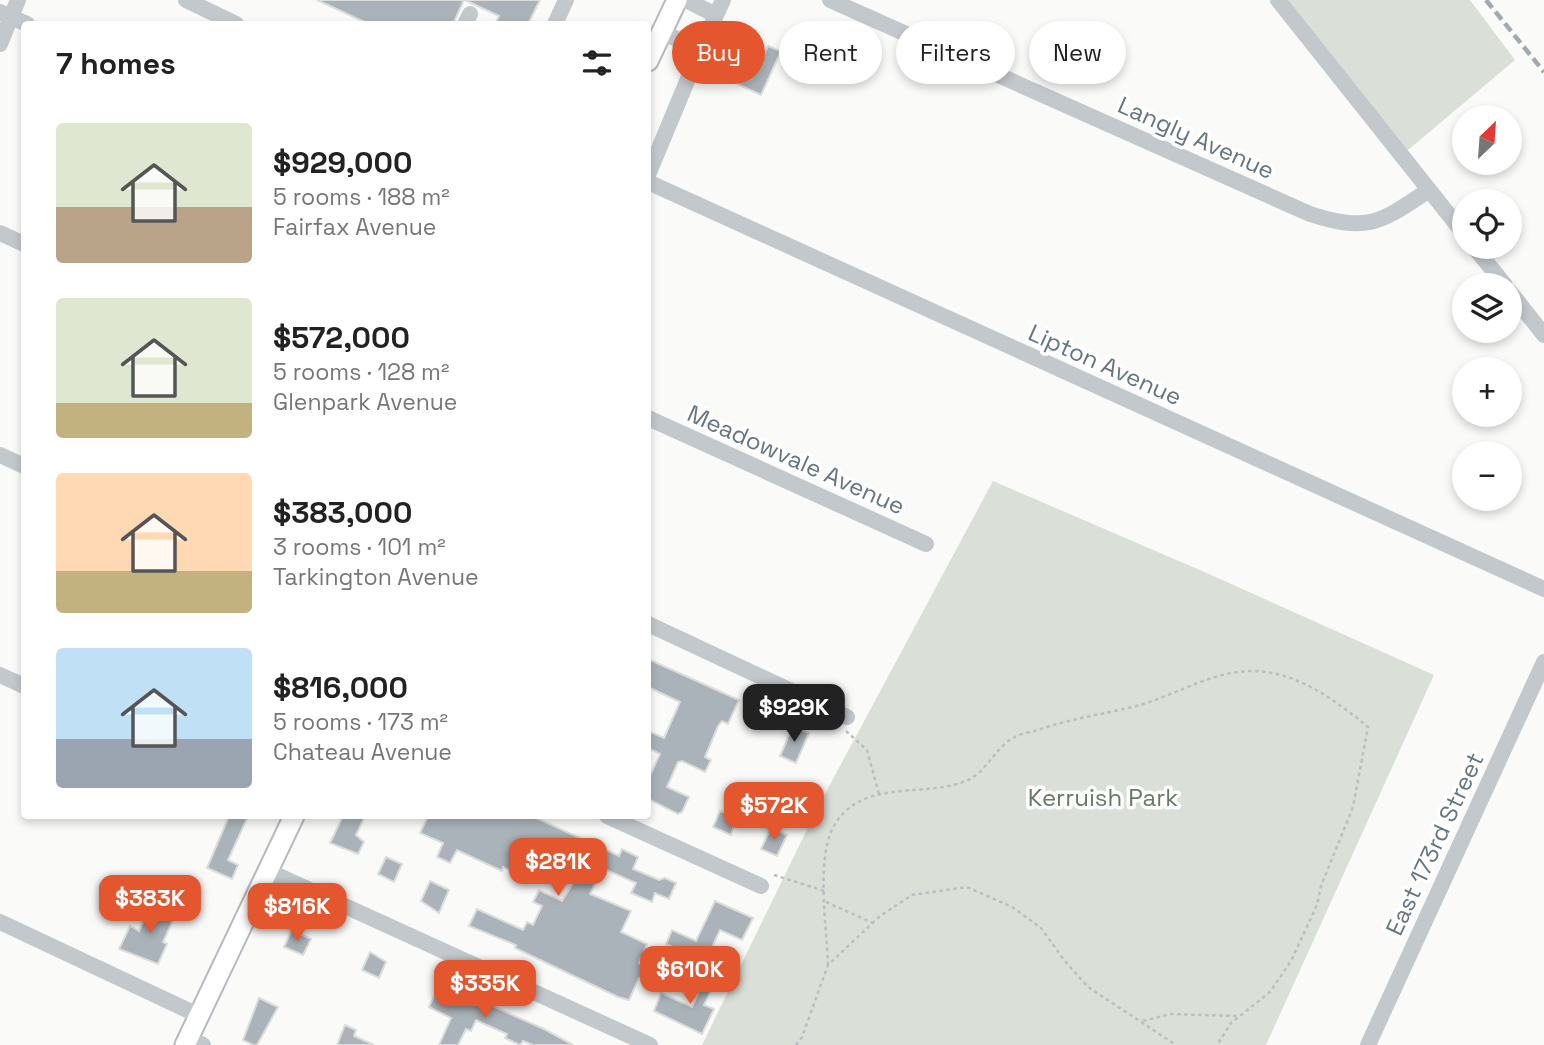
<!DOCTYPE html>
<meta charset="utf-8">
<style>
:root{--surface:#fff;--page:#f6f6f6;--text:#222;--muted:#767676;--accent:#e4572e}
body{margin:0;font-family:"Space Grotesk",sans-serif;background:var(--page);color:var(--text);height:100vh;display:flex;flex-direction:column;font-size:26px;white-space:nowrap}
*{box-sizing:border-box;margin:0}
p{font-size:23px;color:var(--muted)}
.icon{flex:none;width:38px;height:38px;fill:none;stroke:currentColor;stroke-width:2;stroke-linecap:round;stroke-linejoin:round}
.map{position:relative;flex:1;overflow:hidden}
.side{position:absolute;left:21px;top:21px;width:630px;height:798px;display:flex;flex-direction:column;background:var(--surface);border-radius:7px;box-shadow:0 4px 10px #0003}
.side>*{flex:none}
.guide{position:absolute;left:672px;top:21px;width:665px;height:63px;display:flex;gap:14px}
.needle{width:46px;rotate:25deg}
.fabs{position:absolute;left:1452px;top:105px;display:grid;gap:14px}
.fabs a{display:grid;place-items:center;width:70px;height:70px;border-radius:50%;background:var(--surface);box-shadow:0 4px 10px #0003;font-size:35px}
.price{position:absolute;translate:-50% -60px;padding:0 16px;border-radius:14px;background:var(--accent);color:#fff;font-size:23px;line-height:46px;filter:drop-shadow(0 2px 4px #0008)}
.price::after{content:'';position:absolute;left:50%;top:42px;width:21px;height:16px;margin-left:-10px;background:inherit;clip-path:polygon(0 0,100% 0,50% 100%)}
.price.selected{background:#222;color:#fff}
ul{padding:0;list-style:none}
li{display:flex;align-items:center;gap:21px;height:175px;padding:0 35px}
li span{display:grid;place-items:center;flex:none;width:196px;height:140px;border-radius:7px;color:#555}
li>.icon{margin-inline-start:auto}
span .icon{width:84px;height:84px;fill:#fffc;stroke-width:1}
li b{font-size:30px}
h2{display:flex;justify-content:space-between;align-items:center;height:84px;padding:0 35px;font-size:30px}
.pill{padding:0 24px;border-radius:32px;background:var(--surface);box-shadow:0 4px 10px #0003;font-size:24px;line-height:63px}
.pill.selected{background:var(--accent);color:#fff}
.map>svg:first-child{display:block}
.green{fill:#dadfd7}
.building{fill:#aab3b9;stroke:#dcdcda;stroke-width:2}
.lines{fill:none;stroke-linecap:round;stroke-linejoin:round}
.major-casing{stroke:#b5babe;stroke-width:23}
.path{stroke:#bbbfc2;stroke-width:2.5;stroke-dasharray:3.5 3.5;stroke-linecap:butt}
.minor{stroke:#c3c8cc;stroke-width:16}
.major{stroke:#fff;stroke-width:19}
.rail{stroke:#a2aab0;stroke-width:4.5;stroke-dasharray:10 5;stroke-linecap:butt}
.labels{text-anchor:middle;stroke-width:7;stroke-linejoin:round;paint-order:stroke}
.street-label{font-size:24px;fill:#657683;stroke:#fff}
.park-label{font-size:24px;fill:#687a64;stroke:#fff}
</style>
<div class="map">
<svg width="1544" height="1045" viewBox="0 0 1544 1045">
<rect width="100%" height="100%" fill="#fafaf8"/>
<path class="green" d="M1280 0H1470L1515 60 1402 155Z
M993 481 1209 574 1434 675 1266 1045H702L818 807Z"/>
<path class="building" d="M317 0H464L453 24H369Z
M465 0H540L528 24H495L499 16Z
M768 46 781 51 761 95 724 78 739 47 762 58Z
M648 659 739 700 728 724 722 721 718 726 705 757 711 760 705 772 682 761 678 762 667 787 689 797 682 812 678 814 648 799V780L660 754 648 748V731L664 738 680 702 648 687Z
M793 726 809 733 796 763 780 756Z
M728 808 738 812 731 835 713 827 720 811 726 813Z
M229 816H248L228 860 238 865 232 879 207 868Z
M343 816H365L356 835 364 842 358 854 330 843Z
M428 816H532L619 856 622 849 638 857 633 869 659 880 665 878 676 883 669 899 655 893 652 902 631 893 636 883 602 868 590 894 631 911 621 932 647 944 639 963 659 972 653 984 639 978 629 1000 618 997 515 948 516 945 469 926 477 909 523 930 527 922 533 925 542 906 533 902 539 890 562 901 586 863 555 849 553 852 543 848 529 879 503 867 502 871 457 850 450 863 437 857 443 843 420 833Z
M771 828 787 835 777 856 761 849Z
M386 857 402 864 394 882 378 874Z
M430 881 449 890 439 913 421 901Z
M715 901 753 918 742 940 720 930 705 962 666 944 672 930 696 941Z
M153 902 176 913 163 942 167 944 158 964 119 949 130 926 139 931Z
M292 930 311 939 303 955 284 947Z
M370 952 386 962 379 978 362 970Z
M704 969 718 975 704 1005 714 1009 702 1034 654 1011 661 993 692 1007 702 985 698 983Z
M440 983 544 1029 573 1045H533L523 1041 520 1045 505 1038 507 1034 476 1020 471 1031 466 1029 458 1045H439L451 1018 429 1007Z
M259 998 278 1007 257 1045H253L243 1040Z
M345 1025 356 1030 354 1036 374 1045H337Z"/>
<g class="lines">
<g class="major-casing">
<path id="major" d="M648 61 677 0
M185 1045 294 816"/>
</g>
<path class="path" d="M846 731 867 750 879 794
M774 875 825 891
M826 902 873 923
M828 965C827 928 815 856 835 824 864 778 924 798 966 781 987 772 994 749 1013 738 1019 734 1030 732 1038 730 1072 718 1106 714 1140 705 1175 695 1210 673 1247 671 1293 669 1334 699 1368 727L1353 807 1321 886 1317 905 1291 961 1270 992 1231 1023 1217 1045
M1143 1021 1170 1014 1237 1016
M796 1045 802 1037 828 965 880 916 912 895 967 887 1012 907 1041 928 1064 960 1088 987 1176 1045"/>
<path class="minor" d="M186 0 236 24
M686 0 716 15
M830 0 1310 214C1369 233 1381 222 1429 190
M1278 0 1465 235
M0 12 27 24
M465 24 470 14
M555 24 566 0
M662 32 700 50 723 0
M0 44 18 0
M648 175 700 50
M648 182 1544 589
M0 233 24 244
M1474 247 1505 285
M1510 292 1544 335
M648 418 926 544
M0 455 24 466
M648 624 847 717
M0 675 24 686
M607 816 761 886
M268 871 650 1045
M0 922 200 1016
M189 1038 203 1045
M1368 1045 1544 662"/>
<use href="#major" class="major"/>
<path class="rail" d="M1486 0 1544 72"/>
</g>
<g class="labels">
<g class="street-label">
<text transform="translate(1196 138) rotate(24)" y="8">Langly Avenue</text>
<text transform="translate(1105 365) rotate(24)" y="8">Lipton Avenue</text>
<text transform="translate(796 460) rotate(24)" y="8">Meadowvale Avenue</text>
<text transform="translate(1435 844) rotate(-65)" y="8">East 173rd Street</text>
</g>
<g class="park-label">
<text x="1103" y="806">Kerruish Park</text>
</g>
</g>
</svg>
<div class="fabs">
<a><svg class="needle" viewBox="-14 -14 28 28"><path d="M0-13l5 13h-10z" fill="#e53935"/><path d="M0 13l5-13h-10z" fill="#767676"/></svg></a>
<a><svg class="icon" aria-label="locate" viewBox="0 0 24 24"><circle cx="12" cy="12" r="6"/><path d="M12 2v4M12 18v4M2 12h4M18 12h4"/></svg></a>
<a><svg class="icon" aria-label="layers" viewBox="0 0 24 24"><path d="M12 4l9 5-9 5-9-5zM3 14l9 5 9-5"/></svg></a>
<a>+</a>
<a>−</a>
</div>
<b class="price selected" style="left:794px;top:744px">$929K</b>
<b class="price" style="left:774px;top:842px">$572K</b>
<b class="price" style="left:558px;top:898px">$281K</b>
<b class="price" style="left:150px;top:935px">$383K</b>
<b class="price" style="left:297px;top:943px">$816K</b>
<b class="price" style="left:690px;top:1006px">$610K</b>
<b class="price" style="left:485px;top:1020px">$335K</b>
<div class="guide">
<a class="pill selected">Buy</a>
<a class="pill">Rent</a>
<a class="pill">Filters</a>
<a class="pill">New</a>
</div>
<section class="side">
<h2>7 homes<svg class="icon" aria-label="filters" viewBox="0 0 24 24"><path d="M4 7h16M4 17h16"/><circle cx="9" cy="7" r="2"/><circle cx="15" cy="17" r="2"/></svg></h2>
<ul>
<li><span style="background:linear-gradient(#dfe7d0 60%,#b9a48a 0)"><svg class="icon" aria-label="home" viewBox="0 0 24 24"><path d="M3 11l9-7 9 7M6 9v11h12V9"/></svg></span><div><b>$929,000</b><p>5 rooms · 188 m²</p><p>Fairfax Avenue</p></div></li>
<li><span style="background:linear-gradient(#dfe7d0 75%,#c2b280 0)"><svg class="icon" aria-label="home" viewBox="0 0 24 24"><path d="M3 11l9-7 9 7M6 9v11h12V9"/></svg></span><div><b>$572,000</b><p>5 rooms · 128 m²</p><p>Glenpark Avenue</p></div></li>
<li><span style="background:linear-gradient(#ffd9b3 70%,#c2b280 0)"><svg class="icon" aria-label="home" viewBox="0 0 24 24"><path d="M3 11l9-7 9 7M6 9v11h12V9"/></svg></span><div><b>$383,000</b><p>3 rooms · 101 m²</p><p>Tarkington Avenue</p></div></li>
<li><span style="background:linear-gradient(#bfe0f5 65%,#9aa5b1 0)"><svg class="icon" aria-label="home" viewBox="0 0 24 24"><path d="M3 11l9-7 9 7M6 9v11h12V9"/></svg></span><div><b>$816,000</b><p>5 rooms · 173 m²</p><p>Chateau Avenue</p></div></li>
</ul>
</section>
</div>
